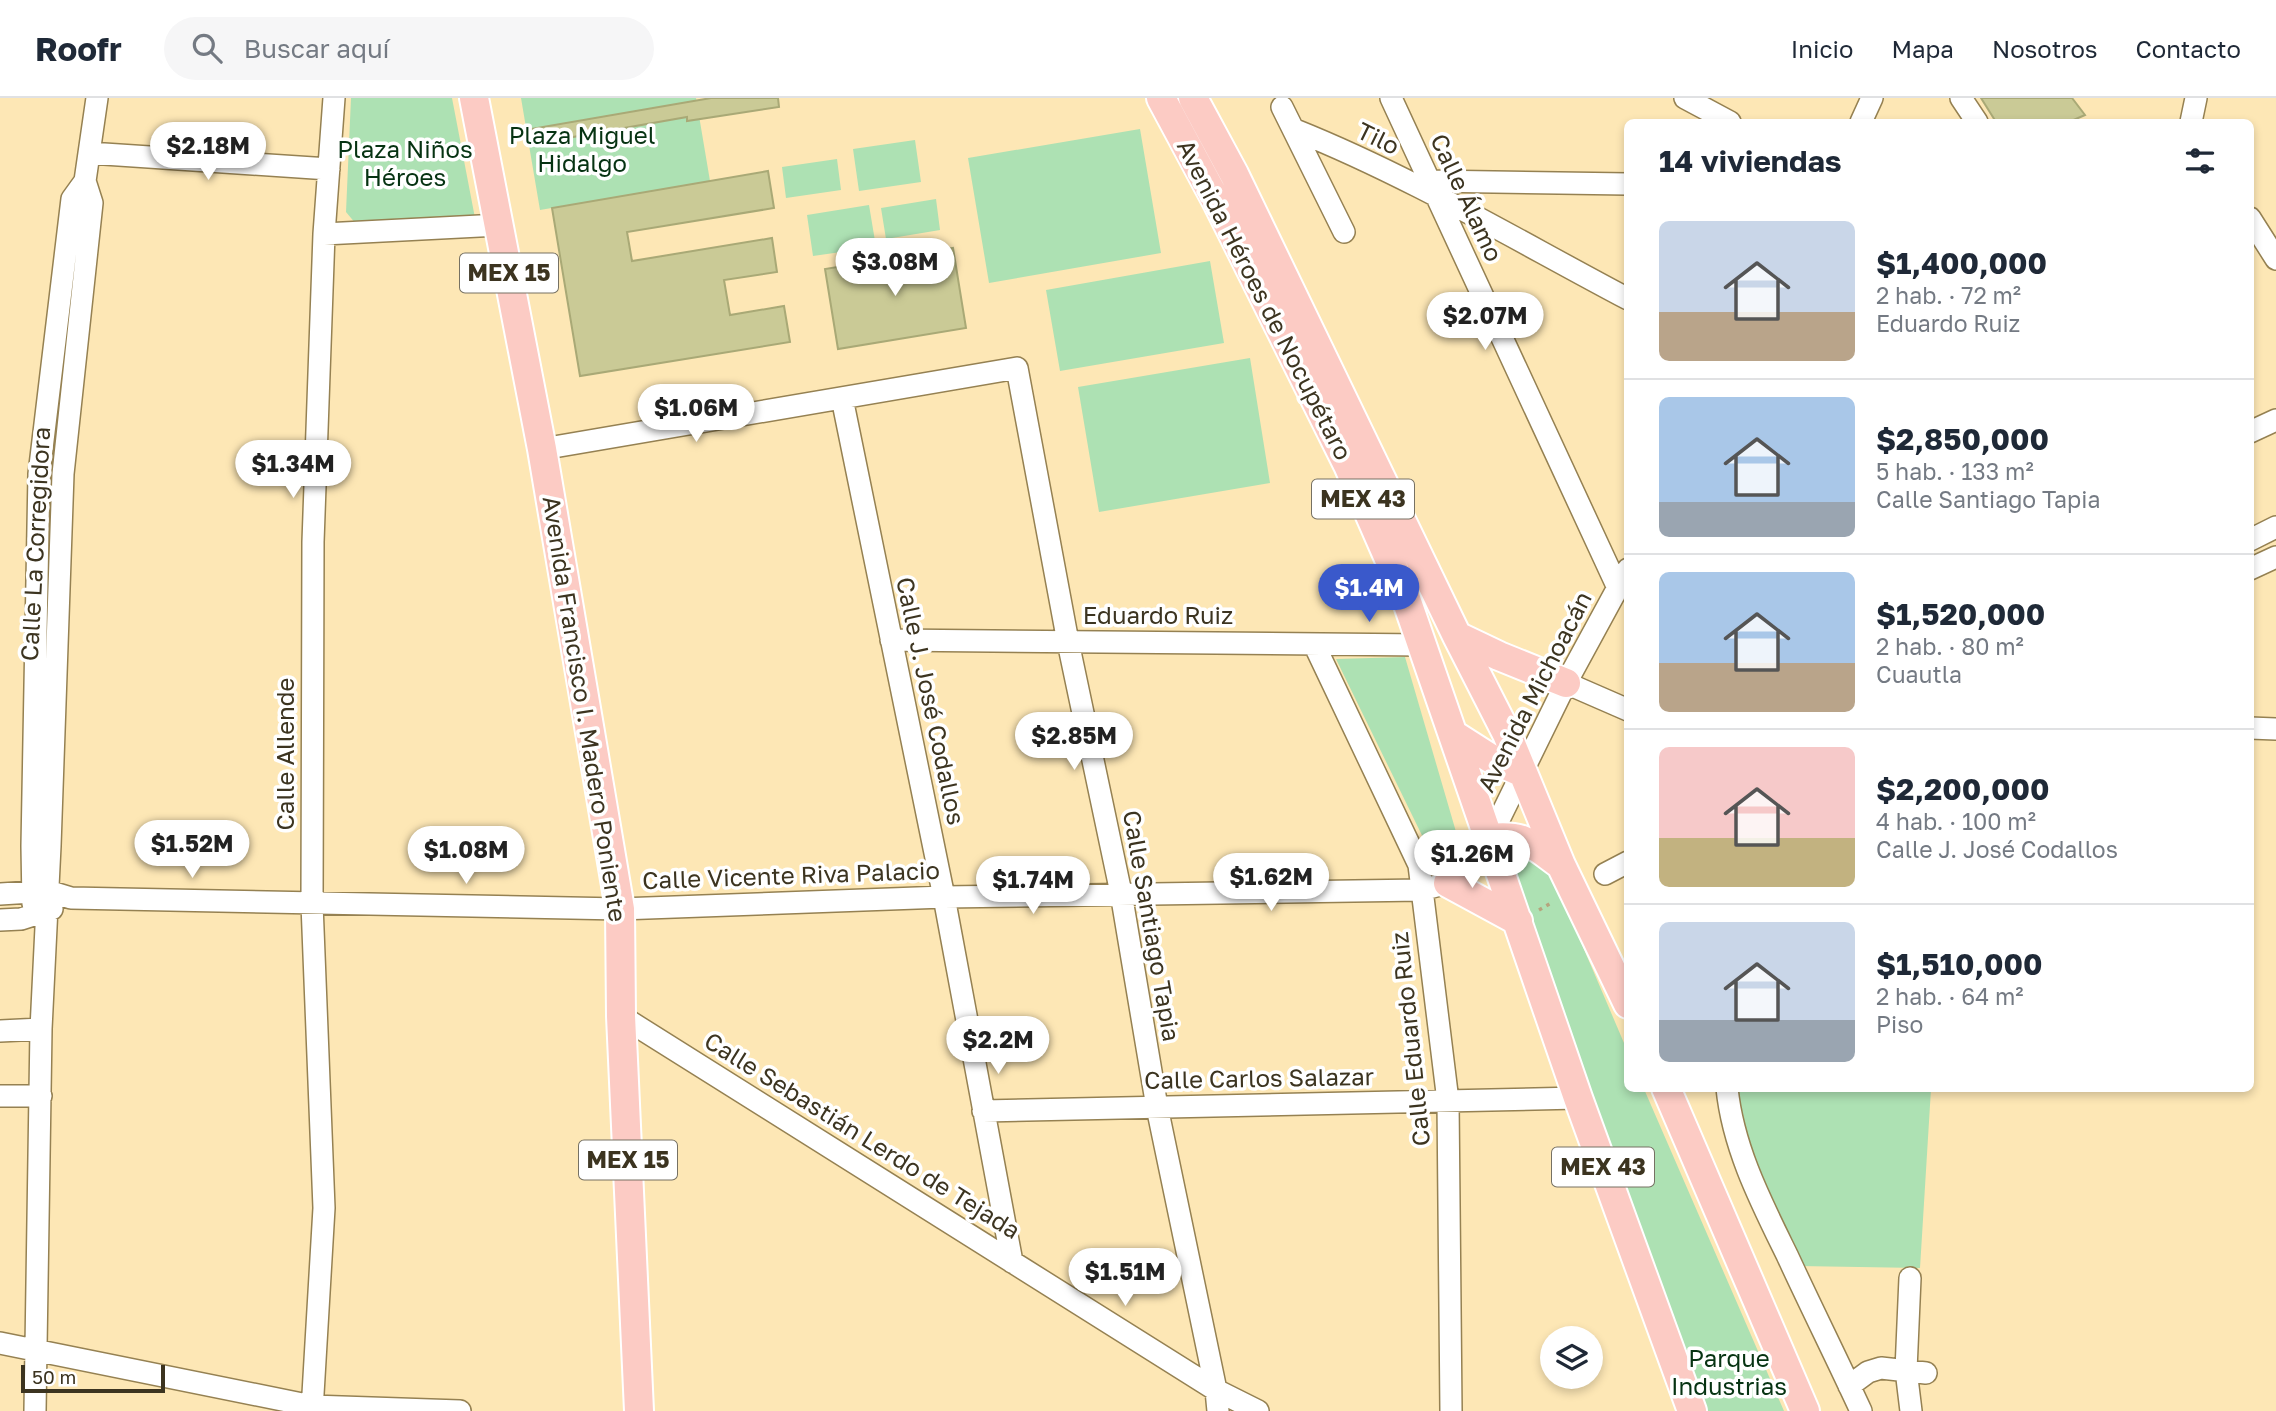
<!DOCTYPE html>
<html lang="es">
<meta charset="utf-8">
<style>
:root{--surface:#fff;--page:#f6f6f7;--text:#1f2937;--muted:#747a83;--line:#e0e1e3;--accent:#3a59cb}
body{margin:0;font-family:"Golos Text",sans-serif;background:var(--page);color:var(--text);height:100vh;display:flex;flex-direction:column;font-size:26px;white-space:nowrap}
*{box-sizing:border-box;margin:0}
p{font-size:23px;color:var(--muted)}
.icon{flex:none;width:38px;height:38px;fill:none;stroke:currentColor;stroke-width:2;stroke-linecap:round;stroke-linejoin:round}
.map{position:relative;flex:1;overflow:hidden}
.drawer{position:absolute;left:1624px;top:21px;width:630px;height:973px;display:flex;flex-direction:column;background:var(--surface);border-radius:10px;box-shadow:0 4px 10px #0003}
.drawer>*{flex:none}
.fabs{position:absolute;left:1540px;top:1228px;display:grid;gap:14px}
.fabs a{display:grid;place-items:center;width:63px;height:63px;border-radius:50%;background:var(--surface);box-shadow:0 4px 10px #0003;font-size:35px}
.scale{position:absolute;left:21px;bottom:18px;width:144px;box-sizing:border-box;padding-left:7px;border:4px solid #3c3420;border-top:0;font-size:19px;line-height:24px;white-space:nowrap;color:#3c3420;-webkit-text-stroke:5px #fff;paint-order:stroke}
.price{position:absolute;translate:-50% -60px;padding:0 16px;border-radius:24px;background:#fff;color:#222;font-size:23px;line-height:46px;filter:drop-shadow(0 2px 4px #0008)}
.price::after{content:'';position:absolute;left:50%;top:42px;width:21px;height:16px;margin-left:-10px;background:inherit;clip-path:polygon(0 0,100% 0,50% 100%)}
.price.active{background:var(--accent);color:#fff}
ul{padding:0;list-style:none}
li{display:flex;align-items:center;gap:21px;height:175px;padding:0 35px}
li+li{border-top:2px solid var(--line)}
li span{display:grid;place-items:center;flex:none;width:196px;height:140px;border-radius:10px;color:#555}
li>.icon{margin-inline-start:auto}
span .icon{width:84px;height:84px;fill:#fffc;stroke-width:1}
li b{font-size:30px}
h2{display:flex;justify-content:space-between;align-items:center;height:84px;padding:0 35px;font-size:30px}
header{display:flex;align-items:center;gap:42px;box-sizing:border-box;height:98px;padding:0 35px;background:var(--surface);border-bottom:2px solid var(--line)}
header strong{font-size:33px}
nav{display:flex;gap:38px;margin-inline-start:auto;font-size:24px}
.search{width:490px;height:63px;background:var(--page);display:flex;align-items:center;gap:18px;box-sizing:border-box;padding:0 24px;border-radius:38px;color:var(--muted);font-size:26px}
.map>svg:first-child{display:block}
.green{fill:#ade1b3}
.building{fill:#caca96;stroke:#a9a976;stroke-width:2}
.lines{fill:none;stroke-linecap:round;stroke-linejoin:round}
.minor-casing{stroke:#958152;stroke-width:24}
.major-casing{stroke:#fff;stroke-width:32}
.path{stroke:#b5a47d;stroke-width:3.5;stroke-dasharray:3.5 5;stroke-linecap:butt}
.minor{stroke:#fff;stroke-width:21}
.major{stroke:#fccbc4;stroke-width:28}
.labels{text-anchor:middle;stroke-width:7;stroke-linejoin:round;paint-order:stroke}
.shield{fill:#fff;stroke:#767163;stroke-width:2}
.shield-label{font-size:23px;font-weight:bold;fill:#3c3420}
.park-label{font-size:24px;fill:#063312;stroke:#fff}
.street-label{font-size:24px;fill:#3c3420;stroke:#fff}
</style>
<header>
<strong>Roofr</strong>
<div class="search"><svg class="icon" aria-label="search" viewBox="0 0 24 24"><circle cx="10" cy="10" r="6"/><path d="M15 15l6 6"/></svg>Buscar aquí</div>
<nav><a>Inicio</a><a>Mapa</a><a>Nosotros</a><a>Contacto</a></nav>
</header>
<div class="map">
<svg width="2276" height="1313" viewBox="0 0 2276 1313">
<rect width="100%" height="100%" fill="#fde7b5"/>
<path class="green" d="M351 0H452L475 120 356 126 346 114Z
M521 0H696L710 83 540 112Z
M1140 31 1161 155 989 185 968 60Z
M915 42 921 84 859 93 853 51Z
M837 61 841 92 786 100 782 69Z
M936 101 940 132 886 141 881 110Z
M869 107 876 149 813 158 807 117Z
M1210 163 1224 245 1060 273 1046 192Z
M1250 260 1270 385 1099 414 1078 289Z
M1405 559 1459 744 1433 760 1336 561Z
M1508 743 1551 774 1627 952 1628 990 1644 991 1784 1313H1704L1500 750Z
M1735 991H1931L1920 1170 1798 1168 1735 1016Z"/>
<path class="building" d="M711 0H778L779 9 687 23V19L533 46 531 31Z
M1981 0H2072L2085 17 2069 24H1996Z
M768 73 774 110 627 134 632 163 772 140 777 174 724 182 730 217 784 208 790 244 580 278 552 110Z
M953 150 966 230 838 251 825 171Z"/>
<g class="lines">
<g class="minor-casing">
<path id="minor" d="M1391 0 1618 490 1626 489
M1685 0 1730 24
M1961 0 1977 24
M1282 9 1344 134
M1861 24 1872 0
M2191 24 2196 0
M1295 32C1410 78 1518 143 1628 201
M89 55 329 71
M1429 83 1628 86
M2250 120 2276 161
M324 136 499 127
M842 300 944 799 1012 1164
M2250 334 2276 322
M542 351 1017 270 1068 544 1121 795 1157 1009 1216 1292 1218 1313
M2250 442 2276 429
M2250 471 2276 459
M891 542 1424 547
M1314 546 1419 767 1448 1003 1451 1313
M1566 585 1628 612
M2250 630 2276 631
M1605 776 1628 764
M0 796 48 793 71 800 620 811 944 799 1421 792 1448 785 1469 766 1490 740 1566 585 1628 471
M33 806 32 748 39 376 72 101 85 83
M0 822 21 821 52 811
M621 918 1216 1292 1258 1313
M0 933 41 931
M1727 990C1733 1050 1761 1104 1787 1157 1811 1209 1837 1261 1861 1313
M0 998H41
M983 1013 1578 1000
M1910 1180 1906 1272 1911 1313
M0 1245 312 1308 460 1313
M1849 1288 1868 1274 1881 1270 1926 1275
M35 1313 41 931 50 748 63 376 92 105 85 83 97 0
M312 1313 324 1110 312 806 313 444 324 136 334 0"/>
</g>
<g class="major-casing">
<path id="major" d="M474 0 542 351 620 811 621 918 639 1313
M1161 0 1218 106 1348 367 1404 495 1578 1000 1692 1313
M1193 0 1234 76 1457 538 1507 636 1561 767 1628 906
M1457 538 1499 558 1566 585
M1454 637 1490 660 1523 675
M1490 740C1526 736 1533 747 1561 767
M1448 785 1518 823
M1666 990 1805 1313"/>
</g>
<path class="path" d="M1539 812 1553 804"/>
<use href="#minor" class="minor"/>
<use href="#major" class="major"/>
</g>
<g class="labels">
<g class="shield">
<rect x="460" y="155.5" width="98" height="39" rx="5"/>
<rect x="1312" y="381.5" width="102" height="39" rx="5"/>
<rect x="579" y="1042.5" width="98" height="39" rx="5"/>
<rect x="1552" y="1049.5" width="102" height="39" rx="5"/>
</g>
<g class="shield-label">
<text x="509" y="183">MEX 15</text>
<text x="1363" y="409">MEX 43</text>
<text x="628" y="1070">MEX 15</text>
<text x="1603" y="1077">MEX 43</text>
</g>
<g class="park-label">
<text x="582" y="46">Plaza Miguel<tspan x="582" dy="28">Hidalgo</tspan></text>
<text x="405" y="60">Plaza Niños<tspan x="405" dy="28">Héroes</tspan></text>
<text x="1729" y="1269">Parque<tspan x="1729" dy="28">Industrias</tspan></text>
</g>
<g class="street-label">
<text transform="translate(1378 41) rotate(26)" y="8">Tilo</text>
<text transform="translate(1466 100) rotate(65)" y="8">Calle Álamo</text>
<text transform="translate(1264 202) rotate(63)" y="8">Avenida Héroes de Nocupétaro</text>
<text transform="translate(36 446) rotate(-87)" y="8">Calle La Corregidora</text>
<text x="1158" y="526">Eduardo Ruiz</text>
<text transform="translate(1535 594) rotate(-63)" y="8">Avenida Michoacán</text>
<text transform="translate(930 603) rotate(78)" y="8">Calle J. José Codallos</text>
<text transform="translate(584 611) rotate(81)" y="8">Avenida Francisco I. Madero Poniente</text>
<text transform="translate(286 656) rotate(-90)" y="8">Calle Allende</text>
<text transform="translate(791 778) rotate(-2)" y="8">Calle Vicente Riva Palacio</text>
<text transform="translate(1151 828) rotate(80)" y="8">Calle Santiago Tapia</text>
<text transform="translate(1411 941) rotate(-96)" y="8">Calle Eduardo Ruiz</text>
<text transform="translate(1259 981) rotate(-1)" y="8">Calle Carlos Salazar</text>
<text transform="translate(862 1038) rotate(32)" y="8">Calle Sebastián Lerdo de Tejada</text>
</g>
</g>
</svg>
<div class="fabs">
<a><svg class="icon" aria-label="layers" viewBox="0 0 24 24"><path d="M12 4l9 5-9 5-9-5zM3 14l9 5 9-5"/></svg></a>
</div>
<div class="scale">50 m</div>
<b class="price" style="left:208px;top:84px">$2.18M</b>
<b class="price" style="left:895px;top:200px">$3.08M</b>
<b class="price" style="left:1485px;top:254px">$2.07M</b>
<b class="price" style="left:696px;top:346px">$1.06M</b>
<b class="price" style="left:293px;top:402px">$1.34M</b>
<b class="price active" style="left:1369px;top:526px">$1.4M</b>
<b class="price" style="left:1074px;top:674px">$2.85M</b>
<b class="price" style="left:192px;top:782px">$1.52M</b>
<b class="price" style="left:466px;top:788px">$1.08M</b>
<b class="price" style="left:1472px;top:792px">$1.26M</b>
<b class="price" style="left:1271px;top:815px">$1.62M</b>
<b class="price" style="left:1033px;top:818px">$1.74M</b>
<b class="price" style="left:998px;top:978px">$2.2M</b>
<b class="price" style="left:1125px;top:1210px">$1.51M</b>
<section class="drawer">
<h2>14 viviendas<svg class="icon" aria-label="filters" viewBox="0 0 24 24"><path d="M4 7h16M4 17h16"/><circle cx="9" cy="7" r="2"/><circle cx="15" cy="17" r="2"/></svg></h2>
<ul>
<li><span style="background:linear-gradient(#c9d6e8 65%,#b9a48a 0)"><svg class="icon" aria-label="home" viewBox="0 0 24 24"><path d="M3 11l9-7 9 7M6 9v11h12V9"/></svg></span><div><b>$1,400,000</b><p>2 hab. · 72 m²</p><p>Eduardo Ruiz</p></div></li>
<li><span style="background:linear-gradient(#a9c7e8 75%,#9aa5b1 0)"><svg class="icon" aria-label="home" viewBox="0 0 24 24"><path d="M3 11l9-7 9 7M6 9v11h12V9"/></svg></span><div><b>$2,850,000</b><p>5 hab. · 133 m²</p><p>Calle Santiago Tapia</p></div></li>
<li><span style="background:linear-gradient(#a9c7e8 65%,#b9a48a 0)"><svg class="icon" aria-label="home" viewBox="0 0 24 24"><path d="M3 11l9-7 9 7M6 9v11h12V9"/></svg></span><div><b>$1,520,000</b><p>2 hab. · 80 m²</p><p>Cuautla</p></div></li>
<li><span style="background:linear-gradient(#f6c9c9 65%,#c2b280 0)"><svg class="icon" aria-label="home" viewBox="0 0 24 24"><path d="M3 11l9-7 9 7M6 9v11h12V9"/></svg></span><div><b>$2,200,000</b><p>4 hab. · 100 m²</p><p>Calle J. José Codallos</p></div></li>
<li><span style="background:linear-gradient(#c9d6e8 70%,#9aa5b1 0)"><svg class="icon" aria-label="home" viewBox="0 0 24 24"><path d="M3 11l9-7 9 7M6 9v11h12V9"/></svg></span><div><b>$1,510,000</b><p>2 hab. · 64 m²</p><p>Piso</p></div></li>
</ul>
</section>
</div>
